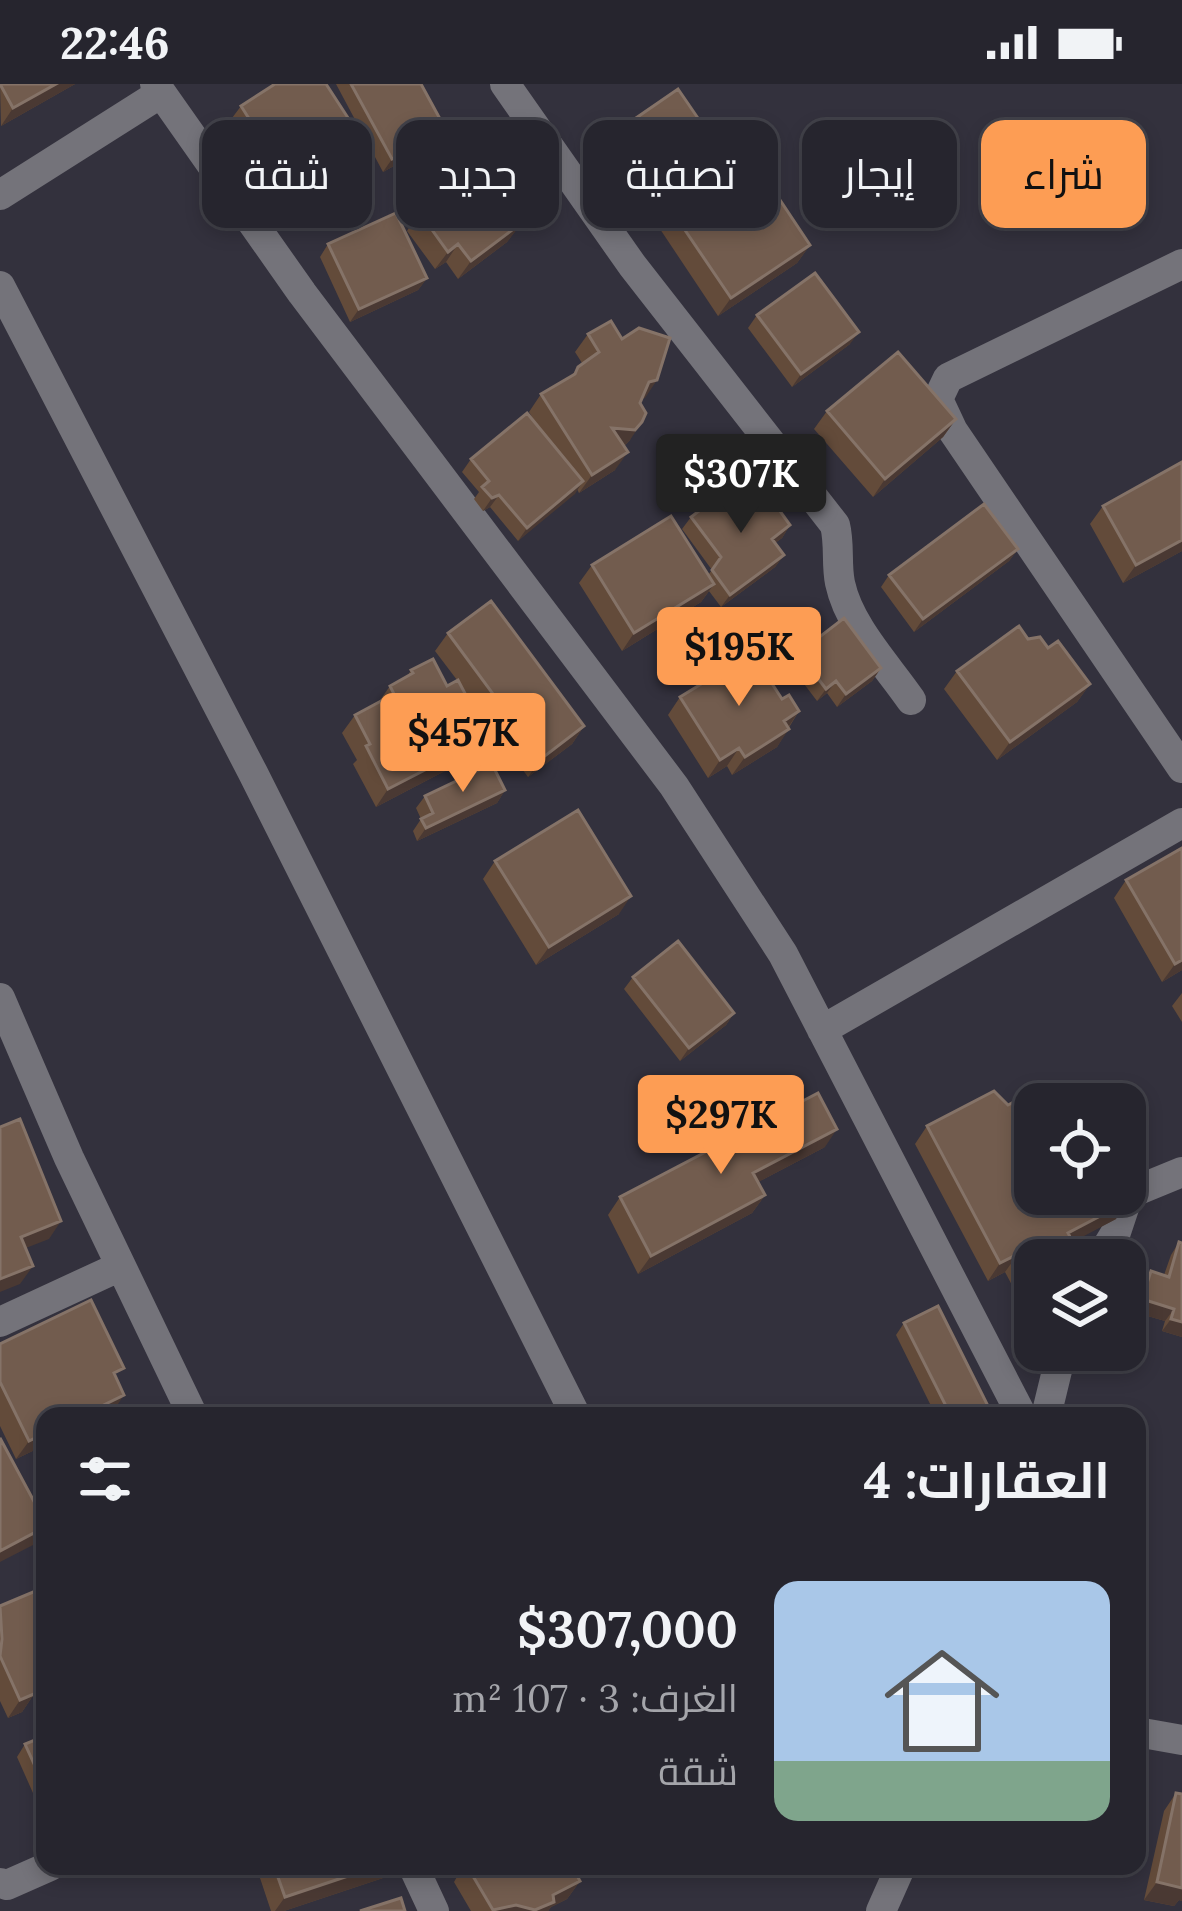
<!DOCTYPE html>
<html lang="ar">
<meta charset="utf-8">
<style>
:root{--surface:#26252e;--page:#32313a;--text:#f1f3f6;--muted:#a4a5aa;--line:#42424a;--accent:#fd9d54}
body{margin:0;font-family:Lora,Cairo,serif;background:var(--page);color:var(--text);direction:rtl;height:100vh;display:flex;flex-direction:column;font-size:45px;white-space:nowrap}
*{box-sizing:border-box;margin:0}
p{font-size:39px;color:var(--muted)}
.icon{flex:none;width:66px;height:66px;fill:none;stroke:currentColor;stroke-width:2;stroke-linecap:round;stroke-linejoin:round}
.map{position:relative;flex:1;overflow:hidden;direction:ltr}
.side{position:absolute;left:36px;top:1323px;width:1110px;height:468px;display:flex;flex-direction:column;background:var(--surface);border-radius:24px;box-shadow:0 6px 18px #0003,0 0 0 3px var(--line);direction:rtl}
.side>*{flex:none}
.guide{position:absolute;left:36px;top:36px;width:1110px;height:108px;direction:rtl;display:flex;gap:24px}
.buttons{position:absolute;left:1014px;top:999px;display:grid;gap:24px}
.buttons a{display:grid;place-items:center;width:132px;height:132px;border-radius:24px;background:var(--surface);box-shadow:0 6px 18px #0003,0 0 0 3px var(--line);font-size:60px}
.price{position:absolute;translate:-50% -102px;padding:0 27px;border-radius:12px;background:var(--accent);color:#111;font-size:39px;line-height:78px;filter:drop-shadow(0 3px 6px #0008)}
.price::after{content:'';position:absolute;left:50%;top:72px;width:36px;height:27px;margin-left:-18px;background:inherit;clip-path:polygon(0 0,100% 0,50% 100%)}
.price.active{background:#222;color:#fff}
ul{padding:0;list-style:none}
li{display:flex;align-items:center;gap:36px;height:300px;padding:0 36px}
li span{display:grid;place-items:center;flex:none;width:336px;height:240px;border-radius:24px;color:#555}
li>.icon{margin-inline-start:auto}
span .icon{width:144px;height:144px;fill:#fffc;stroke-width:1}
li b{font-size:51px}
h2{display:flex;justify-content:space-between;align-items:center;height:144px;padding:0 36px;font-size:51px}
.pill{padding:0 42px;border-radius:24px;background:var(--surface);box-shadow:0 6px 18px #0003,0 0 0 3px var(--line);font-size:42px;line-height:108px}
.pill.active{background:var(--accent);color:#111}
.status{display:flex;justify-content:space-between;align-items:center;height:84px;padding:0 60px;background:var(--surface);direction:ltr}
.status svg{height:33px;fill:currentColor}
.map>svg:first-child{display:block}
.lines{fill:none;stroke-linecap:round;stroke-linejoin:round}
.minor{stroke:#74737a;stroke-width:30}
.wall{fill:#634b3a}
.shaded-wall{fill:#4a3933}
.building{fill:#725c4e;stroke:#857368;stroke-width:3}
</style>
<div class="status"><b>22:46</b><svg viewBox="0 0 49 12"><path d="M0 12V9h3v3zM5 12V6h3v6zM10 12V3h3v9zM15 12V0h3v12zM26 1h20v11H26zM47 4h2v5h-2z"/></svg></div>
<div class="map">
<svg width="1182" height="1827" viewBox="0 0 1182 1827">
<rect width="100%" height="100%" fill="#33313d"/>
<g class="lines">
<path class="minor" d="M155 0 302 209 674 702 783 870 1022 1332
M505 0 632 181 835 441C840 461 836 480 840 499 849 542 887 581 911 616
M0 111 161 9
M1182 180 948 294 938 315 953 347 1182 684
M0 202 253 689 576 1332
M0 914 69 1074 193 1332
M822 946 1182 739
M1099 1176 1116 1148 1127 1115 1138 1106 1182 1088
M0 1238 121 1182
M1046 1332 1062 1266
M1137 1648 1182 1656
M413 1782 434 1827
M0 1799 7 1801 50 1782
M881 1827 901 1782"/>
</g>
<path class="wall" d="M0 0H75L1 42Z
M336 0H421L437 58 383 88Z
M241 22 352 40 343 53 272 97 232 34Z
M623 43 726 75 718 87 663 125 614 56Z
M435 103 525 138 518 143 507 158 458 195 446 178 435 185 407 147Z
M672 127 810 161 797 179 718 232 660 145Z
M328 160 427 194 418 206 350 238 320 173Z
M757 231 850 260 792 303 748 244Z
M588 250 622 255 657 296 642 314 630 356 624 362 615 386 579 409 577 405 518 457 490 423 483 427 474 415 479 408 462 388 471 375 538 343 529 328 541 310 571 292 582 279 575 268Z
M827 327 956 335 943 353 873 413 814 345Z
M1182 378V467L1123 499 1090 440 1103 422Z
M756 426 790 441 782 454 775 459 784 471 775 483 721 523 709 507 701 518 622 567 579 499 592 481 708 491 712 486 682 445 691 433Z
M1018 465 1009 477 914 548 881 503 889 491Z
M448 549 584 642 572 660 528 693 461 602 470 619 462 631 464 677 376 723 353 680 357 676 342 649 355 631 378 619 390 602 407 593 411 586 447 602 457 596 435 567Z
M1028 555 1048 564 1090 600 1077 618 997 676 944 605 957 587Z
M809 561 881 584 872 597 837 623 827 609 817 617 795 588 803 577 800 573Z
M680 613 782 615 799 627 777 663 732 691 727 682 708 694 668 631Z
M505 706 497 719 417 757 413 747 421 735 416 724 425 712Z
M1182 764V886L1162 898 1114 814 1126 796Z
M495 777 619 830 536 881 483 795Z
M633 893 734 929 726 941 680 977 624 905Z
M1182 909V938L1172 922Z
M1035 1020V1110L1116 1135 1035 1176V1216L1023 1222 1005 1188 988 1197 915 1060 927 1042 1008 1021Z
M825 1063 758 1098 765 1111 752 1129 638 1190 608 1131 620 1113Z
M1179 1158 1182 1159V1253L1162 1247 1165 1237 1134 1228 1143 1199 1151 1187 1164 1191 1171 1171Z
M904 1239 993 1332H936L896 1251Z
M0 1260 116 1294 112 1329 105 1332H45V1361L16 1375 0 1342Z
M45 1503V1600L38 1604 22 1628 8 1634 0 1617V1522Z
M45 1652V1736L17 1673 25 1660Z
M1176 1709 1182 1710V1817L1179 1816 1174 1822 1144 1816 1164 1727Z
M256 1782H396L389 1792 284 1827H271Z
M461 1782H572L580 1797 567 1815 551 1823 548 1827H471L454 1798 462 1784Z"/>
<path class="shaded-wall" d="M56 0H75L1 42 13 24Z
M352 40 343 53 272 97 281 85Z
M446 46 437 58 383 88 392 75Z
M726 75 718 87 663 125 671 113Z
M537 120 507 158 458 195 471 177 516 135Z
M458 160 446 178 435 185 448 168Z
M810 161 797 179 718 232 731 214Z
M427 194 418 206 350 238 359 225Z
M859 248 850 260 792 303 801 290Z
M657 296 645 314 637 316 649 298Z
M956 335 943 353 873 413 885 395Z
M642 338 630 356 622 364 612 344Z
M628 368 615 386 579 409 592 391Z
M583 397 575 410 518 457 527 444Z
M499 411 490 423 483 427 492 414Z
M790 441 782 454 763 468 772 455Z
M1182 456V467L1123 499 1136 481Z
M1018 465 1009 477 914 548 923 535Z
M784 471 775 483 721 523 730 511Z
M714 500 701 518 622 567 634 549Z
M881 584 872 597 837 623 846 610Z
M836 597 827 609 817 617 826 605Z
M1090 600 1077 618 997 676 1010 658Z
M799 627 787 645 784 637Z
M584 642 572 660 528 693 541 675Z
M789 645 777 663 732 691 745 673Z
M477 659 464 677 376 723 388 705Z
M739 664 727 682 708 694 720 676Z
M505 706 497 719 417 757 426 744Z
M631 812 619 830 536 881 549 863Z
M1182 876V886L1162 898 1175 880Z
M734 929 726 941 680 977 689 964Z
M837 1045 825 1063 741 1107 753 1089Z
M765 1111 752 1129 638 1190 651 1172Z
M1129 1117 1116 1135 1056 1167 1068 1149Z
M61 1137 49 1155 8 1171 21 1153Z
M1018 1170 1005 1188 988 1197 1000 1179Z
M33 1182 20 1200 0 1208V1195Z
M1035 1205V1216L1023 1222Z
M1142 1215 1174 1225 1165 1237 1134 1228Z
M1171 1235 1182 1238V1253L1162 1247Z
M124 1311 112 1329 105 1332H81Z
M45 1349V1361L16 1375 29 1357Z
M45 1443 35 1460 0 1478V1467Z
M34 1610 22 1628 8 1634 20 1616Z
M378 1782H396L389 1792 284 1827H275L285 1813Z
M580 1797 567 1815 551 1823 548 1827H493L553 1811Z
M1157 1798 1182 1804V1817L1179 1816 1174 1822 1144 1816Z"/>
<path class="building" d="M0 0H56L13 24Z
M275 0H326L352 40 281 85 241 22Z
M351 0H421L446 46 392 75Z
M678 5 726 75 671 113 623 43Z
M493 61 537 120 516 135 520 140 471 177 458 160 448 168 420 129 431 120 435 103Z
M752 74 810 161 731 214 672 127Z
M396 129 427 194 359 225 328 160Z
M815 189 859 248 801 290 757 231Z
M611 237 622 255 639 244 670 254 657 296 649 298 640 319 646 329 642 338 635 346 612 344 628 368 592 391 541 310 575 290 578 283 599 268 588 250Z
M898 268 956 335 885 395 827 327Z
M527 329 583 397 527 444 499 411 492 414 482 403 489 397 471 375Z
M1182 378V456L1136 481 1103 422Z
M736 399 756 426 772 416 790 441 772 455 784 471 730 511 712 486 721 473 691 433Z
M984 420 1018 465 923 535 889 491Z
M671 432 714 500 634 549 592 481Z
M491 517 584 642 541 675 448 549Z
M844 534 881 584 846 610 836 597 826 605 803 575 814 568 809 561Z
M1019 542 1028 555 1040 553 1048 564 1058 557 1090 600 1010 658 957 587Z
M752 569 782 615 789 611 799 627 784 637 789 645 745 673 739 664 720 676 680 613Z
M433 575 447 602 458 596 470 619 459 625 477 659 388 705 366 662 370 660 355 631 394 610 390 602 413 589 411 586Z
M492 680 505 706 426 744 421 735 433 729 425 712Z
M578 726 631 812 549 863 495 777Z
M1182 764V876L1175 880 1126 796Z
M678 857 734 929 689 964 633 893Z
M1043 1003 1053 1020H1035V1055L1032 1057 1035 1064V1110H1125L1129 1117 1068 1149 1082 1176H1035V1202L1018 1170 1000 1179 927 1042 994 1007 1008 1021Z
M818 1009 837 1045 753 1089 765 1111 651 1172 620 1113Z
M20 1035 61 1137 21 1153 33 1182 0 1195V1043Z
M1179 1158 1182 1159V1238L1171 1235 1174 1225 1142 1215 1151 1187 1169 1193Z
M91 1216 124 1284 114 1289 124 1311 81 1332H45V1349L29 1357 0 1298V1260Z
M938 1222 993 1332H951L904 1239Z
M0 1354 45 1438V1443L0 1467Z
M45 1503V1592L34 1610 20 1616 0 1572 2 1555 0 1522Z
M45 1652V1704L25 1660Z
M1176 1709 1182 1710V1804L1157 1798Z
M274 1782H378L285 1813Z
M467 1782H572L580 1797 553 1811 554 1818 535 1826 516 1821 493 1826Z
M401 1814 405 1827H360Z"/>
</svg>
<div class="buttons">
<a><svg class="icon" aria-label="locate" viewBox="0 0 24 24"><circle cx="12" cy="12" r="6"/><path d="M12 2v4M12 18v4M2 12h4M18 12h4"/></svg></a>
<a><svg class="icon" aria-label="layers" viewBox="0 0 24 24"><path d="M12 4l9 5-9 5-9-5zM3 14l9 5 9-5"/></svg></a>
</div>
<b class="price active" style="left:741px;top:452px">$307K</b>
<b class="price" style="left:739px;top:625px">$195K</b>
<b class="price" style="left:463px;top:711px">$457K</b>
<b class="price" style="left:721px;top:1093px">$297K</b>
<div class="guide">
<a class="pill active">شراء</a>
<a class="pill">إيجار</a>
<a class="pill">تصفية</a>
<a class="pill">جديد</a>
<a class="pill">شقة</a>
</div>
<section class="side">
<h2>العقارات: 4<svg class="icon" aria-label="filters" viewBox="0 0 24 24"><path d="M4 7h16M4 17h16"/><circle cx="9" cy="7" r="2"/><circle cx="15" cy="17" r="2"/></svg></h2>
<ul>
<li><span style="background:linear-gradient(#a9c7e8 75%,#7fa58c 0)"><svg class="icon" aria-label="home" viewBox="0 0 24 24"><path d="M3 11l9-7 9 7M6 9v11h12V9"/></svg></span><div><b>$307,000</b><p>الغرف: 3 · 107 m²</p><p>شقة</p></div></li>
</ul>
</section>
</div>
